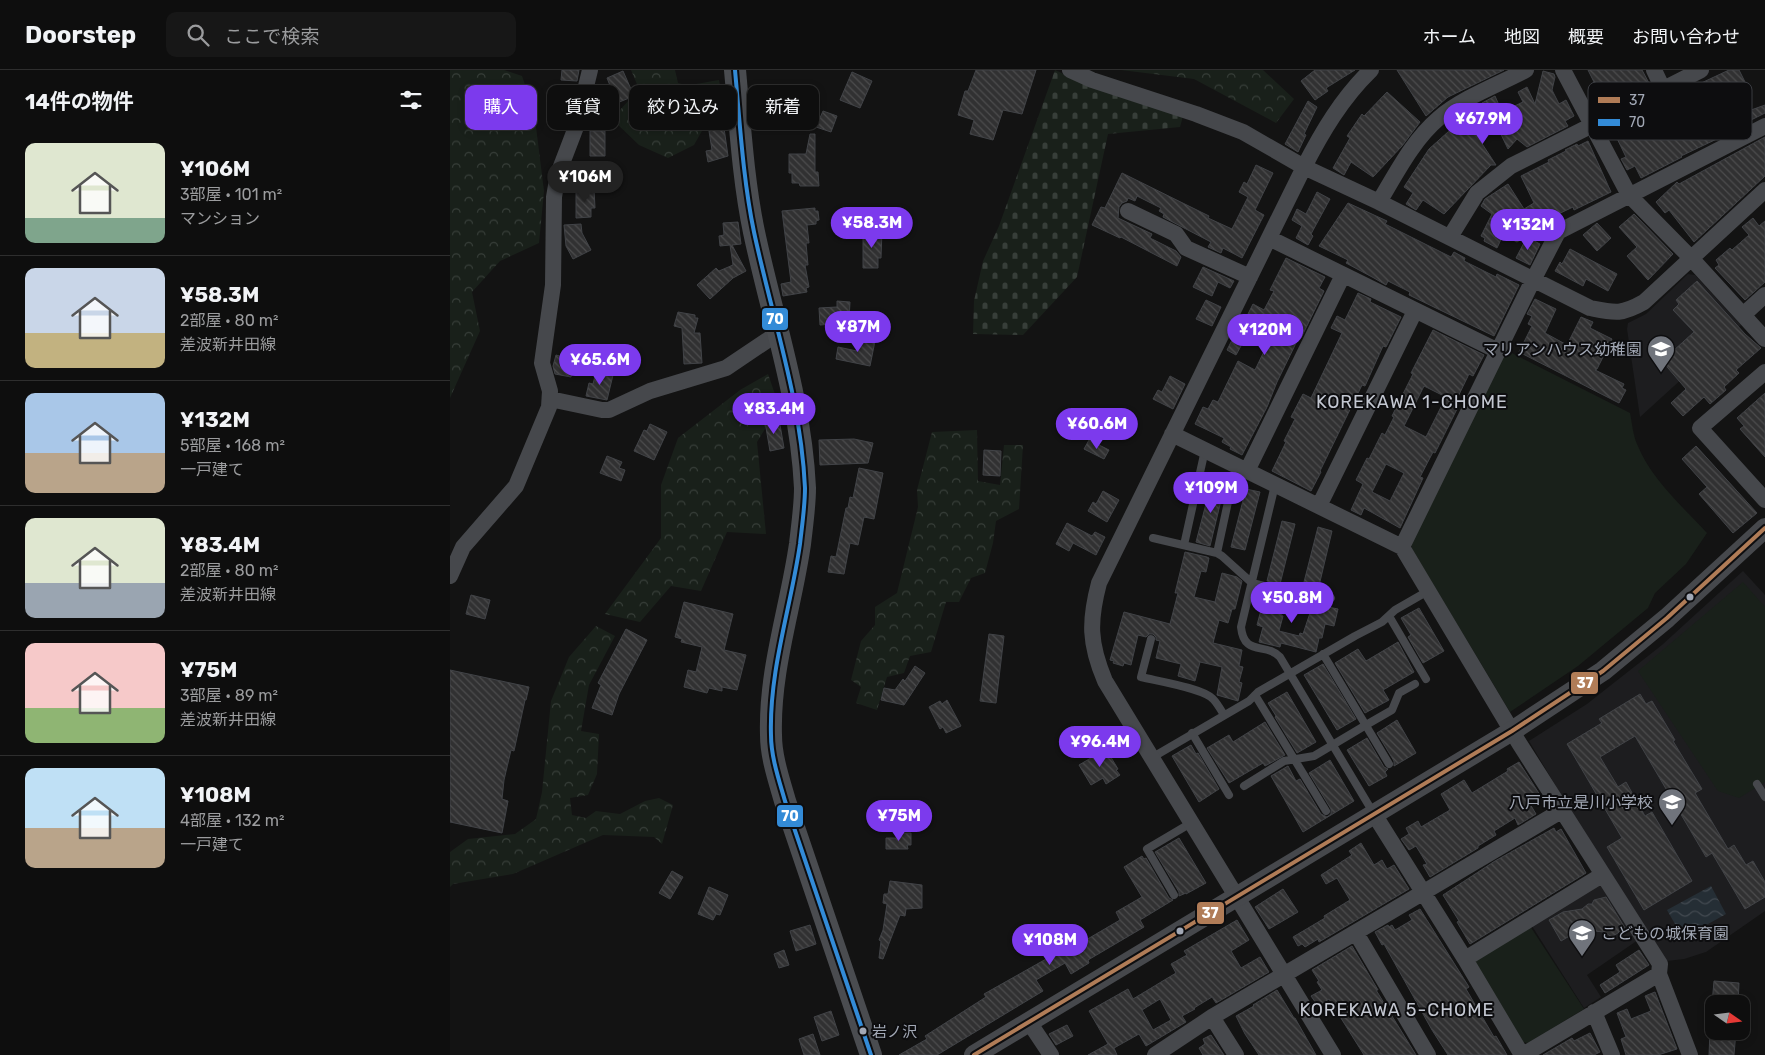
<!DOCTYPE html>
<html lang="ja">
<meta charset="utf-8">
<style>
:root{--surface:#0e0e0e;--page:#171717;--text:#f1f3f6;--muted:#9b9c9e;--line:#2e2e2e;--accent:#7c3aed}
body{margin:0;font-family:Rubik,"Noto Sans JP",sans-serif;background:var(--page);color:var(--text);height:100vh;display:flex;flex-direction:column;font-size:19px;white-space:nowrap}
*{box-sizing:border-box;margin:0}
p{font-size:16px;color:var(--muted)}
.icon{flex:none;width:28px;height:28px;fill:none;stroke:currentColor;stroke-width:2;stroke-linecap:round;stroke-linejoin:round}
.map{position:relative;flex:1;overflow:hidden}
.side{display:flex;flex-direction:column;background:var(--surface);width:450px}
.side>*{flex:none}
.banner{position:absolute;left:15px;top:15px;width:475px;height:45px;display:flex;gap:10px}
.needle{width:32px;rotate:104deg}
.fabs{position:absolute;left:1255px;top:925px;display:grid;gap:10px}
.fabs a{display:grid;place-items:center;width:45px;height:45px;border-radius:10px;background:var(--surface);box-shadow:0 2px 8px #0003,0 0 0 1px var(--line);font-size:25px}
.price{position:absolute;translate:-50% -42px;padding:0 11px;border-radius:18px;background:var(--accent);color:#fff;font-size:16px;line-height:32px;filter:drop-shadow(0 1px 2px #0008)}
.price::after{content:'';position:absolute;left:50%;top:30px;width:15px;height:11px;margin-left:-8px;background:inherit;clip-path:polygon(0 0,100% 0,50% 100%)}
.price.active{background:#222;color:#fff}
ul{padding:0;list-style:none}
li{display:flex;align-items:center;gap:15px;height:125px;padding:0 25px}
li+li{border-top:1px solid var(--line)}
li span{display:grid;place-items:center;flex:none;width:140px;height:100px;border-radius:10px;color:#555}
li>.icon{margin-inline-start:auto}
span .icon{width:60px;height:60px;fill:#fffc;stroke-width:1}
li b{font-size:21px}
h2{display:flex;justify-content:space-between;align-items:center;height:60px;padding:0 25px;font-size:21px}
.pill{padding:0 18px;border-radius:10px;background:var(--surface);box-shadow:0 2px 8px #0003,0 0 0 1px var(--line);font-size:18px;line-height:45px}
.pill.active{background:var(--accent);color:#fff}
header{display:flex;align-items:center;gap:30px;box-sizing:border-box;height:70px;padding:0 25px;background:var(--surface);border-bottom:1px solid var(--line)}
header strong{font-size:24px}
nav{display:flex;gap:28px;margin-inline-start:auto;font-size:18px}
.search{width:350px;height:45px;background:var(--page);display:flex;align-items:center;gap:12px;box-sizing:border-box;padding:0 18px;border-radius:10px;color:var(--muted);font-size:19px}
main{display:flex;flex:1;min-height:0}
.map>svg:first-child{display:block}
.built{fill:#1d1d1f}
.forest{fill:url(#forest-crowns)}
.cemetery{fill:url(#cemetery-stones)}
.park{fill:#19201a}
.water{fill:url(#water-waves)}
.building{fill:url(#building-back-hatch);stroke:#414347;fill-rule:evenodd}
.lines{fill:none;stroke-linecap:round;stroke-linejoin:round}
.service{stroke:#46484c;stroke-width:8}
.minor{stroke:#46484c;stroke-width:16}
.tertiary{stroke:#46484c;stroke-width:20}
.secondary{stroke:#4a4c50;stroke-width:22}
.bus-1-casing{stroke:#0d0d0f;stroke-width:8}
.bus-2-casing{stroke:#0d0d0f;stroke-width:8}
.bus-1{stroke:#b07c57;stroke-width:4}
.bus-2{stroke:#338bd7;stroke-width:4}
.bus-dot{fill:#a2a8b5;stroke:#0d0d0f;stroke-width:2}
.labels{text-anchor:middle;stroke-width:4;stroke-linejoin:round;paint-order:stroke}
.bus-label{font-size:15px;fill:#a2a8b5;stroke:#0d0d0f;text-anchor:start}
.poi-label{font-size:16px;fill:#a2a8b5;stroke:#0d0d0f;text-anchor:end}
.neighbourhood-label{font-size:18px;letter-spacing:1px;fill:#c3c7d1;stroke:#0d0d0f}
.key{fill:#0d0d0f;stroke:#3a3c41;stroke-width:1}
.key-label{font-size:14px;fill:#a2a8b5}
.line-badge{stroke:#0d0d0f;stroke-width:2}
.badge-label{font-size:14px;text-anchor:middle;font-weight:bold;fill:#fff}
</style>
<header>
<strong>Doorstep</strong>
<div class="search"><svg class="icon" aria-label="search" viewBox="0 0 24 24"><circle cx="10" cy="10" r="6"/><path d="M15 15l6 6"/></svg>ここで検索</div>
<nav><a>ホーム</a><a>地図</a><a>概要</a><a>お問い合わせ</a></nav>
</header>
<main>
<section class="side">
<h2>14件の物件<svg class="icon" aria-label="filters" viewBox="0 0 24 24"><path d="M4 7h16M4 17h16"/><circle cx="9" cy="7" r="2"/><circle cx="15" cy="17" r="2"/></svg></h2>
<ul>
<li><span style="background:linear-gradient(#dfe7d0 75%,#7fa58c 0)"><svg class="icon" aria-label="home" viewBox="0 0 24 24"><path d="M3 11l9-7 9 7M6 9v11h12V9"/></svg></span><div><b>¥106M</b><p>3部屋 · 101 m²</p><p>マンション</p></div></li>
<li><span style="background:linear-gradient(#c9d6e8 65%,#c2b280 0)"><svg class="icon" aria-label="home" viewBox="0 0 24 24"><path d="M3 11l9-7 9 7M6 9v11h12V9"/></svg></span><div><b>¥58.3M</b><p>2部屋 · 80 m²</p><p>差波新井田線</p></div></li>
<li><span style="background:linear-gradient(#a9c7e8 60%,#b9a48a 0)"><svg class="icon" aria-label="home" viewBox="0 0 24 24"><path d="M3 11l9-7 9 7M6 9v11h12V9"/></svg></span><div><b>¥132M</b><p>5部屋 · 168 m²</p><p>一戸建て</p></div></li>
<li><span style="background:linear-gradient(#dfe7d0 65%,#9aa5b1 0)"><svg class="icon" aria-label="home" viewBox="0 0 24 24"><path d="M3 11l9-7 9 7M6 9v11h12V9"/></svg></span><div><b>¥83.4M</b><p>2部屋 · 80 m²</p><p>差波新井田線</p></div></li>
<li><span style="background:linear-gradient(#f6c9c9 65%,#8fb573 0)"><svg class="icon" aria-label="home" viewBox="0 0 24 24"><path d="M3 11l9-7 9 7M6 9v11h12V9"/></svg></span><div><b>¥75M</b><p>3部屋 · 89 m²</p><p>差波新井田線</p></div></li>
<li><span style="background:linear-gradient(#bfe0f5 60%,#b9a48a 0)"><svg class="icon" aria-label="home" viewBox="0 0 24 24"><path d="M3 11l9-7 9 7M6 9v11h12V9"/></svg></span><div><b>¥108M</b><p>4部屋 · 132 m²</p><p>一戸建て</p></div></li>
</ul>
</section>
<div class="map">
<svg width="1315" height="985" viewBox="0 0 1315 985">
<defs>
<pattern id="forest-crowns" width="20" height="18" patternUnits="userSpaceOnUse" patternTransform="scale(1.25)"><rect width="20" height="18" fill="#19201a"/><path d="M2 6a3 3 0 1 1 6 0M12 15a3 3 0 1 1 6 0" fill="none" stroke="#373e39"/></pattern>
<pattern id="cemetery-stones" width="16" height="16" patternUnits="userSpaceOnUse" patternTransform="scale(1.25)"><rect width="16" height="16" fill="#19201a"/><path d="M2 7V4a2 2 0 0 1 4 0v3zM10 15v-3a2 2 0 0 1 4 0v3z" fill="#373e39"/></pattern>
<pattern id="water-waves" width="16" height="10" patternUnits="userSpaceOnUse" patternTransform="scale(1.25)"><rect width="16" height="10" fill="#252e35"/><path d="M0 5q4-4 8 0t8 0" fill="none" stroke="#424950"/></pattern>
<pattern id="building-back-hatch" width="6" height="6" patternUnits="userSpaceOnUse" patternTransform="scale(1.25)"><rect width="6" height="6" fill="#313132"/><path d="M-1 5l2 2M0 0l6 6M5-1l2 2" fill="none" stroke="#4c4c4d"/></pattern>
</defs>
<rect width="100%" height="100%" fill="#131313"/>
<path class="built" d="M1238 204 1245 205 1291 255 1190 347 1177 259 1178 253 1196 244Z
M1293 501 1315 525V841L1256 882 1234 889 1217 891 1209 889 1079 671 1137 634 1212 575Z
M1152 813 1188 870 1137 905 1151 927 1134 938 1082 856Z"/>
<path class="forest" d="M0 0H54L72 6 84 41 94 121 89 173 50 191 22 222 30 261 0 328Z
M181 0H225L228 13C241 17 255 12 269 10L273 33 269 50 253 59 244 75 218 88 189 75 164 51 170 40 189 19Z
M671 0H813L844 29 826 53 744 9Z
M318 304 329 336 307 372 316 464 277 462 251 521 221 516 190 552 155 544 211 468V415L228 368 290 320Z
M527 360 528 411 550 415 554 375H573L569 439 546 451 543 473 535 503 521 508 509 532H496L481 582 460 586 454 603 437 607 427 640 406 633 411 617 401 610 411 571 425 555V537L447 523 468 437 467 420 482 362Z
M146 556 165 566 139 615 131 661 149 664 147 704 138 725 120 728 122 745 136 748 146 741 170 744 195 731 209 728 223 735 212 774 204 767 153 765 63 804 3 814 0 817V782L18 769 65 764 86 749 92 722 101 631 119 587Z"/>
<path class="cemetery" d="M605 0 652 21 733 46 730 57 658 64 627 207 573 265 523 264 524 231 533 191 549 156Z"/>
<path class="park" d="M1056 280 1180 343C1182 353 1183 365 1187 374 1201 409 1232 436 1257 463L1236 494 1205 523 1198 538 1128 596 1060 642 962 479 961 471Z
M1293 512 1315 537V712L1289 728 1268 721 1188 601Z
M1080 856 1134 939 1078 973 1072 972 1025 897 1026 888Z"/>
<path class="water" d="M1261 816 1276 844 1233 868 1217 840Z"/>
<path class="building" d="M112 0H129L127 11 111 10Z
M526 0H586L572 44 553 40 543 70 520 64 524 50 508 45 515 21H518Z
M865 0H905L876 18 878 21 865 30 851 11Z
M947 0H1054L998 27 976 46Z
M1138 0H1192L1200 15 1177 26 1176 24 1155 34Z
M1279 0H1289L1298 18V22L1246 47 1251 58 1315 35V43L1287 57 1288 59 1273 66 1231 86 1232 87 1191 108 1185 96 1177 100 1171 89 1176 87 1162 58 1208 33 1214 32 1215 34 1249 18 1247 15Z
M173 1 184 26 167 33 157 8Z
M1093 1 1104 4 1105 7 1102 20 1109 34 1116 30 1124 46 1115 51 1118 56 1077 77 1067 69 1058 79 1047 56 1027 66 1046 95H1041L994 144 973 130 966 140 956 134 963 123 954 117 979 79 1008 53 1007 51 1033 37 1032 33 1045 26 1052 42 1073 32 1068 22 1077 17 1085 34Z
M402 2 422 11 410 38 390 30Z
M937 22 970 52 952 76 923 107 901 92 894 105 883 98 900 68 897 66 912 44 914 46Z
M200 24 207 39 192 45 186 29Z
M858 31 867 37 854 64 856 65 848 82 835 74Z
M373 41 387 46 381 62 366 57Z
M274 58 278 86 258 92 256 81 262 80 259 61Z
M140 61H155V86H140Z
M360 64H365V102H368L369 116H350L349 113H342V103H339V84H356Z
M1315 67V106L1244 172 1219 140 1215 143 1206 132 1227 112 1229 114Z
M1138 71 1161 122 1124 140 1123 137 1100 148 1101 150 1067 172 1053 165 1047 178 1034 171 1035 168 1031 166 1042 144 1031 136 1035 129 1058 114 1074 139 1084 133 1071 106 1099 92 1098 90 1116 81 1115 80 1127 74 1128 76Z
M806 95 823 103 805 140 814 145 792 188 773 178 771 183 758 177 761 172 713 147 714 144 709 141 711 138 687 126 685 131 678 128 677 131 672 133 669 137 668 148 702 164 700 168 726 181 731 187 727 196 671 167 670 168 642 155 651 137 655 138 672 103 759 146 758 148 782 159 798 127 789 122 794 112 797 114Z
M144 119 145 138H141V147L126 148V120Z
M867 122 880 129 861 164 863 166 858 175 846 168 852 156 842 150 847 139 856 144Z
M898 133 937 151 935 154 1001 187 1004 182 1015 188 1014 191 1046 207 1047 204 1069 215 1044 266 959 225 960 222 938 211 936 215 924 208 896 193 898 190 869 176Z
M365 138V141H368L369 150 366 151V154L357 155 359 173H356L358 195H355L359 217 356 218 357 222 333 226 331 214 341 212 332 141Z
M1184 144 1223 184 1198 210 1177 186 1187 177 1169 157Z
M1303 148 1309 156 1315 151V212L1295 230 1265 198 1269 195 1266 190 1280 178 1282 180 1299 165 1292 157Z
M288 152 291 174 282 175 296 201 283 208 260 229 247 215 266 198 269 201 283 195 280 175 270 176 269 166 274 165 273 153Z
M1147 153 1161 168 1147 181 1133 165Z
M131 154 132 163 141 180 123 189 116 176 114 155Z
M413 161H432L431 188H428V198H413Z
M1077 167 1090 174 1080 195 1066 188Z
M1120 179 1167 204 1158 221 1136 209 1133 216 1105 201 1110 192 1112 194Z
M836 188 875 207 869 218 874 221 851 268 849 267 827 312 817 337 792 385 780 379 781 377 772 372 774 368 745 354 753 337 758 339 763 330 768 332 788 291 805 300 820 269 792 256 803 234 814 240 824 221 820 220Z
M753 197 784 211 780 218 768 212 762 226 743 217Z
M1247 211 1295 264 1311 278 1286 300 1289 303 1274 317 1276 320 1260 334 1254 327 1233 346 1221 333 1236 319 1212 291 1244 262 1223 240 1229 234 1226 230Z
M908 223 921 229 920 232 951 247 936 277 933 276 915 316 912 315 870 401 871 402 861 421 822 401 836 372 834 371 845 349 841 347 853 324 861 328 892 263 881 258 887 246 895 250Z
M1085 229 1106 239 1095 263 1117 275 1131 247 1143 252 1140 258 1162 269 1147 299 1145 300 1174 314 1172 318 1176 320 1169 333 1069 282 1082 256 1078 254 1082 246 1077 244Z
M756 230 771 237 762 256 746 249Z
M387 231 400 232 399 249 383 248V254L370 255 369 238 387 237Z
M228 242 245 245V248H248L244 263H250L252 293 234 294 232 258 224 256Z
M787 260 797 265 786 285 777 280Z
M983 260 1034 285 1023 306 1019 304 1003 337 1007 339 985 383 983 382 970 407 973 408 950 458 914 438 911 445 901 440 913 414 906 410 917 388 919 389 932 363 935 365 944 347 942 346 963 304 961 303ZM974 316 996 327 976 367 954 356ZM936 394 954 403 940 431 922 422Z
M410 268 425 271 420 296 386 289 388 277 407 281Z
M106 285 124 290 121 307 105 304 103 296Z
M146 302 163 305 157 330 136 326 139 313 143 314Z
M720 306 735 314 723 339 703 329 708 320 712 322Z
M1315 323V387L1290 359 1294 356 1287 348Z
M329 349 334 378 320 381 315 352Z
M200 354 217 362 204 390 184 381 194 360 197 361Z
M404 369 423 373 418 393 370 395 369 370Z
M639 370 659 380 654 389 634 379Z
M1246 376 1307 443 1283 463 1249 424 1257 417 1232 389Z
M534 380 551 381 550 406 533 405Z
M157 386 172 392 169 398 175 400 171 411 150 403Z
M409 398 433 403 424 449 414 447 408 475 400 473 394 504 378 502 381 486 386 487 396 438H398L400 427 403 428Z
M762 411 775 414 760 476 746 472Z
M796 419 810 422 795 480 781 477Z
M653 421 669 430 657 452 638 441 643 432 646 434Z
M832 451 845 454 830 514 817 511Z
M617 453 642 466 645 462 655 467 646 485 623 473 619 481 606 474Z
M868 457 882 461 868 520 853 516Z
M735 482 757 487 759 488 756 502 751 501 744 527 765 532 772 503 787 507 792 511 785 539H782L778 553 769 550 763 573 792 580 789 596 793 597 789 612 792 613 788 631 767 625 772 597 750 592 745 611 728 606 731 594 706 588 710 571 706 570V567L703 564H699L696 567 688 565 681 595 674 593 673 596 663 593 664 591 660 590 674 542 720 554 728 523H725Z
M814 522 828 525 827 527 834 529 831 545 833 546 829 561 849 566 850 563 853 564 863 534 888 539 884 556 875 554 872 568H869L866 582 831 573 830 577 809 572 813 557 807 555 811 540 806 539 810 523 814 524Z
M21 525 40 530 35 549 16 544Z
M234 532 283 544 274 580 296 585 287 620 272 617V621L259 618 257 623 234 617 238 600 246 602 252 577 231 572 232 569 225 567Z
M969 538 994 581 973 593 958 567 961 565 951 548Z
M176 559 197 570 169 624 162 645 142 638 151 615 148 613Z
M539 564 554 566 546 633 530 631Z
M948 572 964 602 933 620 939 630 915 643 885 593 908 579 916 591Z
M873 594 906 649 887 660 854 605Z
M465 596 475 603 454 635 431 630 434 618 445 620 453 609 455 611Z
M0 600 79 617 76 630H75L64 681 61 680 54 710 52 729 58 731 52 763 0 752Z
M837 622 866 672 847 683 825 647 826 646 818 633Z
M1190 624 1196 634 1202 631 1225 670 1223 671 1252 719 1245 723 1278 779 1284 775 1296 795 1303 791 1315 812V827L1295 839 1262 783 1256 787 1185 666 1150 687 1168 717 1176 712 1195 746 1202 742 1242 811 1194 840 1157 777 1172 768 1117 674 1152 653 1149 649Z
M497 630 511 656 496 663 493 657 490 659 479 637 490 631 492 634Z
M947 650 966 683 944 696V691L927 663Z
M815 652 835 685 815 696 813 693 779 713 757 678 779 665 783 672Z
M917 668 934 697 938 699 935 702 937 706 919 716 897 680Z
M741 675 746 684 748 683 769 719 749 732 722 686Z
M656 679 668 699 666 700 670 705 656 714 653 708 641 715 629 695Z
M880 690 904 731 853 762 821 706 838 696 846 711 850 709 871 744 877 747 881 744V739L859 703Z
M1069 692 1090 725 1086 728 1087 730 1080 734 1086 744 1068 755 1065 748 1044 761 1046 765 1028 776V778L980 807 973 795 977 794 966 776 959 780 951 769 959 764 956 758 968 751 971 757 1000 740 991 724 1014 710 1022 723 1058 701 1057 699Z
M1104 758 1106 762 1111 759 1136 803 1020 874 1007 852 1009 851 993 825 1045 791Z
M451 763H461V775H457L458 779H436V768H451Z
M729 768 756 813 736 824V823L729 826V822L705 782Z
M911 773 924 795 932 790 937 799 944 795 959 819 869 872 868 869 855 877 852 874 848 876 843 867 875 848 874 846 900 830 887 808 876 814 871 805 902 785 899 781Z
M692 786 694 789 696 788 719 828 723 830 690 850 694 857 638 890 639 893 621 904 615 893 586 910 593 921 487 985H449L477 969 475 966 536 927 534 924 605 884 606 885 628 872 629 874 670 850 666 842 692 827 674 797Z
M222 801 233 807 220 829 209 823Z
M440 811 472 815V838L456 839 455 846 450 845 433 889 429 888 431 871 429 870 433 860 437 834 433 833 434 824H438Z
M259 817 278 825 270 845 266 844 263 850 248 844Z
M833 819 848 842 819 859 805 837Z
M1156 827 1175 858 1162 867 1154 862 1144 861 1123 864 1111 871 1099 850 1113 842 1132 839 1138 834H1142L1144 830Z
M970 839 1019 917 1016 919 1044 967 1046 966 1057 985H998L982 960 934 874 932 875 925 862 938 855 939 857 942 855 945 860 962 850 959 845Z
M787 850 799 870 781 881 791 898 810 887 819 902 766 933 762 927 744 938 745 939 732 946 736 952 696 976 689 964 664 978 667 985H638L658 974 639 941 678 919 683 929 726 903 721 894 737 885 734 881ZM710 929 721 950 703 960 692 940Z
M360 855 366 874 346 881 340 861Z
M902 876 928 920H926L966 985H914L879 929 868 936 861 926 872 920 867 912 869 911 862 900Z
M334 880 339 895 329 898 324 884Z
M1189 880 1199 895 1155 923 1150 915 1170 902 1166 895Z
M1264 911 1289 913 1288 934H1262Z
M827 920 844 948H845L866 985H809L795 964 786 946 804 936 803 935Z
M1205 922 1227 979 1208 985H1176L1171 969 1176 967 1167 943 1177 939 1181 949 1201 941 1195 926Z
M381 941 389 965 372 971 364 947Z
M617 955 623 966 606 975 599 964Z
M1260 961H1286L1284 985H1259Z
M1140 963 1150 982 1144 985H1093L1122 968 1124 971Z
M363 964 370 985H354L349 969Z
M761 965 774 985H753L749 978 755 974 753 969Z"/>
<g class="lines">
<path class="service" d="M825 415 791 557C794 587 816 572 830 587L924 744
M703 468 767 483 772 486 802 513 876 531 881 528
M734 475 755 380
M767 483 781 418
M939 546 976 609
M701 569 691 607C707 611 753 618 763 629 767 633 771 640 774 645
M873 584 939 694
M805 625 876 741
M742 663 779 725
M703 687 799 631 808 622 905 566 932 552 945 540 978 521
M1307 714 1315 727
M794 716 834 691 864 686 916 655 942 640 949 623 965 614
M724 825 697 779 741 753"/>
<path class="minor" d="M620 0 642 10 746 44 793 62 854 97 929 132 1140 238C1165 243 1171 245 1194 232L1315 120
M1113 0 1179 125 1241 188 1315 269
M1204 0 1213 19
M929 132C947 102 963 70 989 48 1014 27 1048 15 1076 0
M678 141 726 164 736 178 800 207
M1000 167 1027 123 1061 96 1251 0
M819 168 1048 281
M1293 245 1315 225
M1315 302 1250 358 1315 430
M100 329 152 340H159L200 321 276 298 328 263
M722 364 952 477 1069 673 1210 894 1209 904 1240 985
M797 401 893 205
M869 436 965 241
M952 477 1080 216 1108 162 1315 56
M0 506 13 477 66 416 99 337 100 321 92 293 103 215 104 127 108 104 126 57 140 0
M924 744 1015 889 1072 985
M906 863 978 985
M1015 889 1152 805
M1144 942 1162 985
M762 947 786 985
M579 952 601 985
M705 985 762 947 825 910 1111 741
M883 985 655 611C639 573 639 551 649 513L854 97C872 62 892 28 921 0
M1073 985 1209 904"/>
<path class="tertiary" d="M524 985 1062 661 1153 601 1217 548 1315 458"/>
<path class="secondary" d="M285 0C290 54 293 109 304 162 322 247 351 330 355 418 355 436 352 456 350 474 341 537 319 600 321 665 321 687 329 710 335 731L421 985"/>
<g class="bus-1-casing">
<path id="bus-1" d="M524 985 1062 661 1153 601 1217 548 1315 458"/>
</g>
<g class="bus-2-casing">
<path id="bus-2" d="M285 0C290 54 293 109 304 162 322 247 351 330 355 418 355 436 352 456 350 474 341 537 319 600 321 665 321 687 329 710 335 731L421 985"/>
</g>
<use href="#bus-1" class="bus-1"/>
<use href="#bus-2" class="bus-2"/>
</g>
<defs>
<g id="school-pin" transform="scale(1.4375)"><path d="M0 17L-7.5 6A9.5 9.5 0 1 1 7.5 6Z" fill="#70747c" stroke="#0d0d0f"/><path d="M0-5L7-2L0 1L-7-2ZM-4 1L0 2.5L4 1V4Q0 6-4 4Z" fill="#fff"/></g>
</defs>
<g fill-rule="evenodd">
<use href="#school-pin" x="1211" y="279"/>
<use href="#school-pin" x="1222" y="732"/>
<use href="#school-pin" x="1132" y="863"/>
</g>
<g class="bus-dot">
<circle cx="1240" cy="527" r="4.5"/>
<circle cx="730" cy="861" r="4.5"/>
<circle cx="413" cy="961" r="4.5"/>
</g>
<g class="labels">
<g class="bus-label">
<text x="422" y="967">岩ノ沢</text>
</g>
<g class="poi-label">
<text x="1192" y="285">マリアンハウス幼稚園</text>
<text x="1203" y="738">八戸市立是川小学校</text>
<text x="1151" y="869" text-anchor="start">こどもの城保育園</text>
</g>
<g class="neighbourhood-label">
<text x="962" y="338">KOREKAWA 1-CHOME</text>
<text x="947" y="946">KOREKAWA 5-CHOME</text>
</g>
</g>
<rect x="1138" y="12" width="164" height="58" rx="8" class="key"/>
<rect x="1148" y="27" width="22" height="6" fill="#b07c57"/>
<rect x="1148" y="49" width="22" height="7" fill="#338bd7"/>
<g class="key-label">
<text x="1179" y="35">37</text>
<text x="1179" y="57">70</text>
</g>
<g class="line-badge">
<rect x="311" y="237" width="28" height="24" rx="5" fill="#338bd7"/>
<rect x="1120" y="601" width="29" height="24" rx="5" fill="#b07c57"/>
<rect x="326" y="734" width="28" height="24" rx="5" fill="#338bd7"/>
<rect x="746" y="831" width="29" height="24" rx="5" fill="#b07c57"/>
</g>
<g class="badge-label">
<text x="325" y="254">70</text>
<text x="1135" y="618">37</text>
<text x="340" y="751">70</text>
<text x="760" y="848">37</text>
</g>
</svg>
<div class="fabs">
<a><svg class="needle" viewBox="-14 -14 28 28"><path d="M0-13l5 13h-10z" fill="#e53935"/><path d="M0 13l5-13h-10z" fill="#9b9c9e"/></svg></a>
</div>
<b class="price" style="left:1033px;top:75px">¥67.9M</b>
<b class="price active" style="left:135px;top:133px">¥106M</b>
<b class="price" style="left:422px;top:179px">¥58.3M</b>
<b class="price" style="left:1078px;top:181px">¥132M</b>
<b class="price" style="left:408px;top:283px">¥87M</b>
<b class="price" style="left:815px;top:286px">¥120M</b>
<b class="price" style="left:150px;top:316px">¥65.6M</b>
<b class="price" style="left:324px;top:365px">¥83.4M</b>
<b class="price" style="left:647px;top:380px">¥60.6M</b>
<b class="price" style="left:761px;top:444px">¥109M</b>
<b class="price" style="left:842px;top:554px">¥50.8M</b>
<b class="price" style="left:650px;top:698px">¥96.4M</b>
<b class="price" style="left:449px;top:772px">¥75M</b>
<b class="price" style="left:600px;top:896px">¥108M</b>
<div class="banner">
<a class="pill active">購入</a>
<a class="pill">賃貸</a>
<a class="pill">絞り込み</a>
<a class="pill">新着</a>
</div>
</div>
</main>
